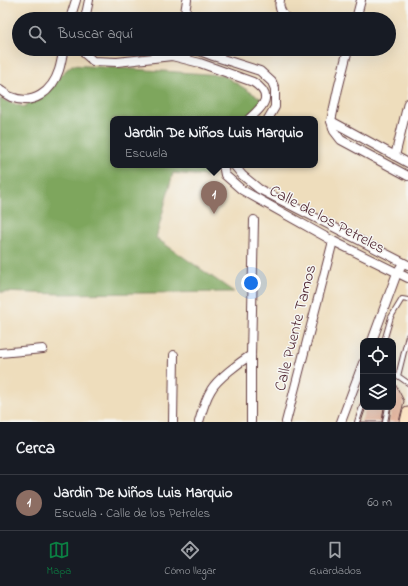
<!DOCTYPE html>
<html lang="es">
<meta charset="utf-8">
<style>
:root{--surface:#171b24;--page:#242831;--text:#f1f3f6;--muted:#9ea1a6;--line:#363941;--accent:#0b8043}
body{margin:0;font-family:"Indie Flower",sans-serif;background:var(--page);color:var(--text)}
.controls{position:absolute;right:12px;bottom:12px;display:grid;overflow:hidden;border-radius:8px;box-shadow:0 4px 16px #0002}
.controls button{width:36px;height:36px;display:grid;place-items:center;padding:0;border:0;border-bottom:1px solid var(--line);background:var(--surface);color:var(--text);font:20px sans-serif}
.you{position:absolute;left:251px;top:283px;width:14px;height:14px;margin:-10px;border:3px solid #fff;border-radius:50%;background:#1a73e8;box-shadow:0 0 0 6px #1a73e833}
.badge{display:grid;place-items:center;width:26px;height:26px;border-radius:50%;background:var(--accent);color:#fff;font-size:13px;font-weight:700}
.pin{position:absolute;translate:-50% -33px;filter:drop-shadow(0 1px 2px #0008)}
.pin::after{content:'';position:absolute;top:21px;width:14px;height:12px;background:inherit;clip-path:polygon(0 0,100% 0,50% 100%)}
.popup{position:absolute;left:110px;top:116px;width:208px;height:52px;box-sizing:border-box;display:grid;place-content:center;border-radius:8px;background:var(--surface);filter:drop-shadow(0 1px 3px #0005);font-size:13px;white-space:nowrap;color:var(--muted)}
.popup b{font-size:15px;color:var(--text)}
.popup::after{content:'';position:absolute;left:50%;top:100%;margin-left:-8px;border:8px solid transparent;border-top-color:var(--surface)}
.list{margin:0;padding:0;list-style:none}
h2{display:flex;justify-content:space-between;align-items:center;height:52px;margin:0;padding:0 16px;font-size:17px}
h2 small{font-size:13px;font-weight:400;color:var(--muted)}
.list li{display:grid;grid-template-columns:26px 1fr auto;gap:12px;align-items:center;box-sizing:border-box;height:56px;padding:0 16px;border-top:1px solid var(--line)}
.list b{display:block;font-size:15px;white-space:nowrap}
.list p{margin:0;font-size:13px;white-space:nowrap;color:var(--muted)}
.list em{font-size:13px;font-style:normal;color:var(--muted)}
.icon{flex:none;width:22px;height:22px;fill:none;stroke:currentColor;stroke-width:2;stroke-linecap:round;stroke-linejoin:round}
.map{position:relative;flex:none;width:408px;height:422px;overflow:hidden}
.search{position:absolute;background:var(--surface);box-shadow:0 4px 16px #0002;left:12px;right:12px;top:12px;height:44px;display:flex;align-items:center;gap:10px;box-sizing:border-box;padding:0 14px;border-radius:22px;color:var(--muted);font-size:15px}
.sheet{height:108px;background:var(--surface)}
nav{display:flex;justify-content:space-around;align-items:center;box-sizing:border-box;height:56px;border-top:1px solid var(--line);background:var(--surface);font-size:11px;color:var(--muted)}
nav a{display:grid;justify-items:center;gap:2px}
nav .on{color:var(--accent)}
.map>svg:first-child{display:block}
</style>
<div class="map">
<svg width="408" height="422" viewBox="0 0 408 422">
<rect width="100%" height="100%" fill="#f6f6f2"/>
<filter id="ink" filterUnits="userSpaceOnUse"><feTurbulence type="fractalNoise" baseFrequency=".025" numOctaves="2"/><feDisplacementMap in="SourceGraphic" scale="8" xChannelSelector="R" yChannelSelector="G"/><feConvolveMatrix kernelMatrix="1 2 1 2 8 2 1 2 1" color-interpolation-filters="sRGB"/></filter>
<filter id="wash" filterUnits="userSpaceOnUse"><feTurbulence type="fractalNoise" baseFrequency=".012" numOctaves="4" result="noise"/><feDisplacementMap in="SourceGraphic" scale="16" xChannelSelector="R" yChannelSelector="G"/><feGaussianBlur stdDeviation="0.9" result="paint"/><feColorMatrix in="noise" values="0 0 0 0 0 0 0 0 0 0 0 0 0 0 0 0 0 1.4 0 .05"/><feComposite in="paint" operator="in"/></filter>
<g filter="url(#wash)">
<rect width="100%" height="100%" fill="#eeddbc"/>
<path fill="#7ea65d" stroke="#646244" d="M 72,65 L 223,75 L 265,101 L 248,119 L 113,119 L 113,165 L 211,165 L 207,176 L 173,173 L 156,238 L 234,292 L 61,294 L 0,292 L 0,99 L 24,107 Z"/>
<g id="blocks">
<g fill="#e2a689">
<path d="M 393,380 L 404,401 L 399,422 L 389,422 L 391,407 L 393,407 Z"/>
<path d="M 366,407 L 384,407 L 382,422 L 361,422 Z"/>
</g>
</g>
</g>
<g filter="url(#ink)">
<use href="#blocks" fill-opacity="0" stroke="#633c41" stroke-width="1"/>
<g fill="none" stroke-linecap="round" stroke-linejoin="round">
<defs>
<g id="service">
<path d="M 408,336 L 398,376 L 408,383"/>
<path d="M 384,341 L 391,317 L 402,299 L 408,300"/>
<path d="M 357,422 L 363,404"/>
<path d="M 385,422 L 388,407"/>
</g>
<g id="minor">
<path d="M 280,0 C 278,7 282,14 287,19"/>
<path d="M 70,19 L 76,0"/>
<path d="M 85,19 L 89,0"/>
<path d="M 184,19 L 187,0"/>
<path d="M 356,19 L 361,0"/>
<path d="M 83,49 L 85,54 L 93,61 L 117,62 L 172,56 L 200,63 L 253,82 C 275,96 263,106 249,119"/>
<path d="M 195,49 L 213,56 L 260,71 L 272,82 L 275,89 L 275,107 L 268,119"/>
<path d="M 348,49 L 338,89 L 331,121 L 334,131 L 341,140 L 408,176"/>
<path d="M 0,90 C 3,92 7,95 11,97 C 33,106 52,92 59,70 C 61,64 62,56 64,49"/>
<path d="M 331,121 L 408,163"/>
<path d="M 395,156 L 408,103"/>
<path d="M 223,165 L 225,175 L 242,190 L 333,241 L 408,278"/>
<path d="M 234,165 L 242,175 L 259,189 L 408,265"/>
<path d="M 372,341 L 397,273 L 403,263"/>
<path d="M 0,353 L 43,349"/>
<path d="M 173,422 L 174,355"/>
<path d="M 199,422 C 202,411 205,400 211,390 C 217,379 240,362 251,355"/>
<path d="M 251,422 L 251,355 L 254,220"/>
<path d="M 286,422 L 333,241"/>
<path d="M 341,422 L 363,363"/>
</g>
<path id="secondary" d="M 406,422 L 408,413"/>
</defs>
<use href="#service" stroke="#633c41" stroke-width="6"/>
<use href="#minor" stroke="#633c41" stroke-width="10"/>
<use href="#secondary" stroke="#633c41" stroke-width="13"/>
<use href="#service" stroke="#fff" stroke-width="4"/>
<use href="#minor" stroke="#fff" stroke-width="8"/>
<use href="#secondary" stroke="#fde5c5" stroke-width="11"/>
</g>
</g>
<g text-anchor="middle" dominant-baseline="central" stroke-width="3" stroke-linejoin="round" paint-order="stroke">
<g font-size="16" fill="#4a1f2b" stroke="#f6f6f2">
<text transform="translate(327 220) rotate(28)">Calle de los Petreles</text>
<text transform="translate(296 328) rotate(-76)">Calle Puente Tamos</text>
</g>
</g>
</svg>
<div class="controls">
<button><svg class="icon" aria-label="locate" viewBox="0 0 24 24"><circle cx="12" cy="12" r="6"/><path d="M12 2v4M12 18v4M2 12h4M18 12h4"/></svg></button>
<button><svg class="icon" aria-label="layers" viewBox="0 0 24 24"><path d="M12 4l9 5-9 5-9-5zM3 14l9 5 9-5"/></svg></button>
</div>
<div class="you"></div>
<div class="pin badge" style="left:214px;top:214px;background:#8d6e63">1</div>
<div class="popup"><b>Jardin De Niños Luis Marquio</b>Escuela</div>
<div class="search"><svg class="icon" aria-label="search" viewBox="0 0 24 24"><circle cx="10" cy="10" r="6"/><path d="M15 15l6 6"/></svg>Buscar aquí</div>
</div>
<section class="sheet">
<h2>Cerca<small></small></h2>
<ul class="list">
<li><span class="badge" style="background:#8d6e63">1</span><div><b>Jardin De Niños Luis Marquio</b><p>Escuela · Calle de los Petreles</p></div><em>60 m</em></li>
</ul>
</section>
<nav>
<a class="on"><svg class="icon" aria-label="map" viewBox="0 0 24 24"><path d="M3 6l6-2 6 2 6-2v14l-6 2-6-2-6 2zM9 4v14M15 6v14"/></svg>Mapa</a>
<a><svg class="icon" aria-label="directions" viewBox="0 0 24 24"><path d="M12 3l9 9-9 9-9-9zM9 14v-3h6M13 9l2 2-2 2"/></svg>Cómo llegar</a>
<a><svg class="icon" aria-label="saved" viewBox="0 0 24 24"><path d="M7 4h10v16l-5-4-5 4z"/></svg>Guardados</a>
</nav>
